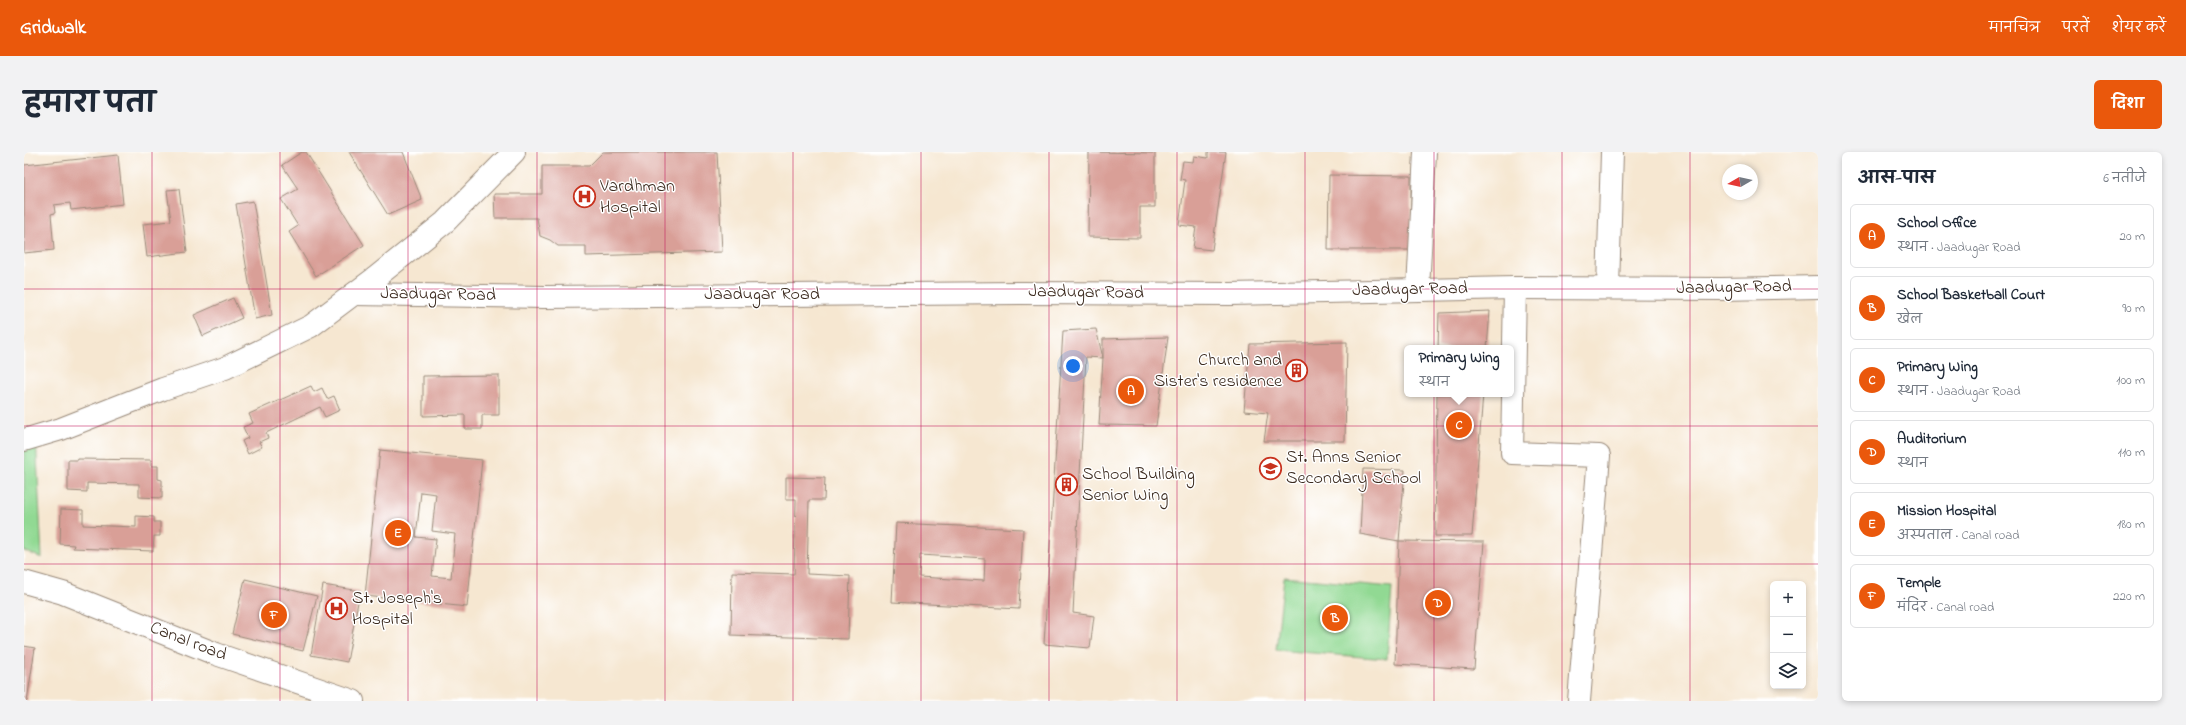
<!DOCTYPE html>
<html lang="hi">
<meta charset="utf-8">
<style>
:root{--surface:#fff;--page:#f2f2f3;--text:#1f2937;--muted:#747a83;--line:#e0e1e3;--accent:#ea580c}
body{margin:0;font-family:"Indie Flower","Playpen Sans Deva",sans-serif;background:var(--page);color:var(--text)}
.controls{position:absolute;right:12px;bottom:12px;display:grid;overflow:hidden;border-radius:6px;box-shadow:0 2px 6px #0003}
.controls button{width:36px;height:36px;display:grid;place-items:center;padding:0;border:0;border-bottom:1px solid var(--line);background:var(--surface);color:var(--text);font:20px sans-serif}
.compass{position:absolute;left:1698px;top:12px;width:36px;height:36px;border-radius:50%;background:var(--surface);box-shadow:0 2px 6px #0003;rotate:261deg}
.you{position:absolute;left:1049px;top:214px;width:14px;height:14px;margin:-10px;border:3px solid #fff;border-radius:50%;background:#1a73e8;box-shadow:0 0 0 6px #1a73e833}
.badge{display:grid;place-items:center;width:26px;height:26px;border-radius:50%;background:var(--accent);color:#fff;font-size:13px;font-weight:700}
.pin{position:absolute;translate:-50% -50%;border:2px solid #fff;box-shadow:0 1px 4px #0006}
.popup{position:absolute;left:1380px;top:193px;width:110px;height:52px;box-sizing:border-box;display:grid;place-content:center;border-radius:6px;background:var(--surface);filter:drop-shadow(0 1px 3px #0005);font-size:13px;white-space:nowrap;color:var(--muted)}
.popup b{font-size:15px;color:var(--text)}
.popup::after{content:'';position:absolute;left:50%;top:100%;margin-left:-8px;border:8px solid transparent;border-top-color:var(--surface)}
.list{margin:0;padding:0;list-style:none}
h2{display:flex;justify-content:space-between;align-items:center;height:52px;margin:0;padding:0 16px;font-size:17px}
h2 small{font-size:13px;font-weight:400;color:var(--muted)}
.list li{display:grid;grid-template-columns:26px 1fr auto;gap:12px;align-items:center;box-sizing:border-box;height:64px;margin:0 8px 8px;padding:0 8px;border:1px solid var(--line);border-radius:6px}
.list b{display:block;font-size:15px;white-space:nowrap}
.list p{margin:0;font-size:13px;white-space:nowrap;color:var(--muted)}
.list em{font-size:13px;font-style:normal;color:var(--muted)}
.icon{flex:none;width:22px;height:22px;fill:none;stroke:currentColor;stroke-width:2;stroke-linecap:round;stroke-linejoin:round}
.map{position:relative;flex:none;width:1794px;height:549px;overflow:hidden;border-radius:6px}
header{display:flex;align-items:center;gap:24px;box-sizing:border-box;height:56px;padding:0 20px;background:var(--accent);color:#fff}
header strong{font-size:19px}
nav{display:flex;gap:22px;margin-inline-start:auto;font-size:14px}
.intro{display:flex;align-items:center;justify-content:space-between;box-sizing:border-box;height:96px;padding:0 24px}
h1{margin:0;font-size:28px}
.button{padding:10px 18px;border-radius:6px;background:var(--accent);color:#fff;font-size:14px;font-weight:700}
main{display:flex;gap:24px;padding:0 24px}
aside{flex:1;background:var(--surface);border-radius:6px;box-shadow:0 2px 6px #0003}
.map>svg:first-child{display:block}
</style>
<header>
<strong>Gridwalk</strong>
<nav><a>मानचित्र</a><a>परतें</a><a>शेयर करें</a></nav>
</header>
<div class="intro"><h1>हमारा पता</h1><a class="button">दिशा</a></div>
<main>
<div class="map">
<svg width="1794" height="549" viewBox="0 0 1794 549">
<rect width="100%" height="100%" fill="#fff"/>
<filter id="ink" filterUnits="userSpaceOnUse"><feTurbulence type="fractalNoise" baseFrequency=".025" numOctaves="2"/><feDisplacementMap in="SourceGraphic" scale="8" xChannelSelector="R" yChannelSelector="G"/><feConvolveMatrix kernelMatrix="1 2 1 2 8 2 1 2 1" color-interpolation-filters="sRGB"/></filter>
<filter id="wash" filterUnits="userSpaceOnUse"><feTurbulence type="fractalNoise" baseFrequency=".012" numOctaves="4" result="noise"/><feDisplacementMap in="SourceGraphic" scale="16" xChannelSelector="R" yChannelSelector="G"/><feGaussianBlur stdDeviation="0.9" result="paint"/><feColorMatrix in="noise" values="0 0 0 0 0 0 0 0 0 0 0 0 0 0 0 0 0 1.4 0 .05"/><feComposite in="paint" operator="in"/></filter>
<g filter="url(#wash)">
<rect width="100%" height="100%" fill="#f6e7d1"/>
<g fill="#91d993" stroke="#668258">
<path d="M 12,284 L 18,406 L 0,399 L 0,289 Z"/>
<path d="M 1260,425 L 1368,435 L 1363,507 L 1252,498 Z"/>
</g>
<g id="blocks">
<g fill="#d99f97" fill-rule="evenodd">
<path d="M 278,0 L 282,0 L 340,93 L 292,124 L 265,80 L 274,74 L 257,47 L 274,37 L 258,13 Z"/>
<path d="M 325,0 L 379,0 L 398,48 L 364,63 Z"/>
<path d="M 579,0 L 693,0 L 698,100 L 562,104 L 562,94 L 534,94 L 526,88 L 516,84 L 513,66 L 471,66 L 470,42 L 518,42 L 518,14 L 565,14 Z"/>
<path d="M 1065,0 L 1131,1 L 1131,55 L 1116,55 L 1116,86 L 1064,85 Z"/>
<path d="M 1184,0 L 1202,0 L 1188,98 L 1169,96 L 1172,75 L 1155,73 L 1161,28 L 1156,27 L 1159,9 L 1169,10 L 1170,4 L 1184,6 Z"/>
<path d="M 94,3 L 99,52 L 47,58 L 46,51 L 30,53 L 31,61 L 27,62 L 30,98 L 0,101 L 0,13 Z"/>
<path d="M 1305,23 L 1387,24 L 1387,64 L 1391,98 L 1304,98 Z"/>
<path d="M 155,37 L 163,100 L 123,105 L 119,72 L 147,69 L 143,38 Z"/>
<path d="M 229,49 L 248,163 L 231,167 L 212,52 Z"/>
<path d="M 209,146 L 218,166 L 179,184 L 170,163 Z"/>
<path d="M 1466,159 L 1463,196 L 1414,196 L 1415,161 Z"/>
<path d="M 1072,177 L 1079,206 L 1079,187 L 1144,185 L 1132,274 L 1075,273 L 1079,206 L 1062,205 L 1049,461 L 1070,464 L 1066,496 L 1020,492 L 1039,179 Z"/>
<path d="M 1323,190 L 1321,289 L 1240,289 L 1244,261 L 1220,259 L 1226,192 Z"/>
<path d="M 475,223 L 475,263 L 458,263 L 458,277 L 441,277 L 441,263 L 399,264 L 399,224 Z"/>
<path d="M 287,234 L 290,240 L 298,236 L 303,247 L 310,244 L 316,258 L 301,265 L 296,255 L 242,281 L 244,286 L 235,290 L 238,295 L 224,302 L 218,289 L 224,286 L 219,275 L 229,271 L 225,262 Z"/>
<path d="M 1413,242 L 1459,242 L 1448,384 L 1411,384 Z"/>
<path d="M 356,298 L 458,308 L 443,455 L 341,444 ZM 397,340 L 412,342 L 408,379 L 431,382 L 427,426 L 408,424 L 412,387 L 392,385 Z"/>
<path d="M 54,307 L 127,308 L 127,314 L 134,314 L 134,327 L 138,328 L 138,346 L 115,345 L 115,332 L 63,331 L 63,340 L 44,339 L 44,308 L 54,308 Z"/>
<path d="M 1339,317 L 1381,318 L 1375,389 L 1336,382 Z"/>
<path d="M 762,325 L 801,326 L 800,348 L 785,348 L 783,422 L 826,424 L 824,487 L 707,483 L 708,420 L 770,422 L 772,347 L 762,347 Z"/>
<path d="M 37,357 L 59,358 L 59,373 L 112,375 L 112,364 L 130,365 L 130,370 L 136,370 L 136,384 L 130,384 L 129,399 L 49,396 L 50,393 L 36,392 Z"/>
<path d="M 872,371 L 999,377 L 995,457 L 868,450 ZM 896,403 L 961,407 L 960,429 L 895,425 Z"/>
<path d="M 1375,389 L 1460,390 L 1450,517 L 1371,512 Z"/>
<path d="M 221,427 L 293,444 L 279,499 L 208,482 Z"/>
<path d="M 299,433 L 336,439 L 323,510 L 287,503 Z"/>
<path d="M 0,494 L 11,496 L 3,549 L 0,549 Z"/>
</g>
</g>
</g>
<g filter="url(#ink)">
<use href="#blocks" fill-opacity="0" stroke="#988878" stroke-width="1"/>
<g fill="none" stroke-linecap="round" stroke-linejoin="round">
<defs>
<g id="minor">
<path d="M 1491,136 L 1488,301 L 1575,304 L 1555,549"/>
<path d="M 1584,136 L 1588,0"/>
<path d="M 1394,138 L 1401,0"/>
<path d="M 330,142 L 520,145 L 996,141 L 1206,142 L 1491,136 L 1697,137 L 1794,135"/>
<path d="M 0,288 L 37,277 L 139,237 L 201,216 L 287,174 L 351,126 L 421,70 L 490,0"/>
<path d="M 0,430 L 39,441 L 192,502 L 329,549"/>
</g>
</defs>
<use href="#minor" stroke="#988878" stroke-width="24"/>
<use href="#minor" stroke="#fff" stroke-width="22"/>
</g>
</g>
<path fill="none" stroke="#c2185b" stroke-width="1" stroke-opacity="0.55" d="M 128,0 L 128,549M 256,0 L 256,549M 384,0 L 384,549M 513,0 L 513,549M 641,0 L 641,549M 769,0 L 769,549M 897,0 L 897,549M 1025,0 L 1025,549M 1153,0 L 1153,549M 1281,0 L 1281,549M 1410,0 L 1410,549M 1538,0 L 1538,549M 1666,0 L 1666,549M 0,137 L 1794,137M 0,274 L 1794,274M 0,412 L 1794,412"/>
<defs>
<symbol id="hospital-ring" viewBox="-11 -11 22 22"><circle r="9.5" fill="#fff" stroke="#c8321e" stroke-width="1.5"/><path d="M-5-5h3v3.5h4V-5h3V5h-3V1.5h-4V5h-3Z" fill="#c8321e"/></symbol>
<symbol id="building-ring" viewBox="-11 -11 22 22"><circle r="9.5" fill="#fff" stroke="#c8321e" stroke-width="1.5"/><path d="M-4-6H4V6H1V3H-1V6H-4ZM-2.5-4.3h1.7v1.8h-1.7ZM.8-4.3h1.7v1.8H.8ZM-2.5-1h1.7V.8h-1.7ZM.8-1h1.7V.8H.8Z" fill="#c8321e"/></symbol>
<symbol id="school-ring" viewBox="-11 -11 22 22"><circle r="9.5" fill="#fff" stroke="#c8321e" stroke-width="1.5"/><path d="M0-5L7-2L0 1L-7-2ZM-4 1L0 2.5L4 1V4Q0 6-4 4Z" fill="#c8321e"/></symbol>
</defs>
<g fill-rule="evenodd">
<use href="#hospital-ring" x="548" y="32" width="25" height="25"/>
<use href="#building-ring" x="1260" y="206" width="25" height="25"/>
<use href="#school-ring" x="1234" y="304" width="25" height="25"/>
<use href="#building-ring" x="1030" y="320" width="25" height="25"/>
<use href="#hospital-ring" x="300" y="444" width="25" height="25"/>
</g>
<g text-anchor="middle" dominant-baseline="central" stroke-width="3" stroke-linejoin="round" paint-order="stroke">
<g font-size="18" fill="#3b2a1e" stroke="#fff" text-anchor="start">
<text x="576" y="35">Vardhman<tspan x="576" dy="21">Hospital</tspan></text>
<text x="1258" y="209" text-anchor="end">Church and<tspan x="1258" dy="21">Sister's residence</tspan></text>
<text x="1262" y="306">St. Anns Senior<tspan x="1262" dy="21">Secondary School</tspan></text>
<text x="1058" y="323">School Building<tspan x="1058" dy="21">Senior Wing</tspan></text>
<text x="328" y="447">St. Joseph's<tspan x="328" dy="21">Hospital</tspan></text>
</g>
<g font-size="18" fill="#3b2a1e" stroke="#fff">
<text transform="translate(1710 136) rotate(-1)">Jaadugar Road</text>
<text transform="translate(1386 138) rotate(-1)">Jaadugar Road</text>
<text transform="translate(1062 141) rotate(1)">Jaadugar Road</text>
<text transform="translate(414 143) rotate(1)">Jaadugar Road</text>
<text x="738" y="143">Jaadugar Road</text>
<text transform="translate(164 490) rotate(21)">Canal road</text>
</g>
</g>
</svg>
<div class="controls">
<button>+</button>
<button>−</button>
<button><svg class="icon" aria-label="layers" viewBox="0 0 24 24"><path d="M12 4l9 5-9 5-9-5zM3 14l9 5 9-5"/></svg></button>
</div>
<svg class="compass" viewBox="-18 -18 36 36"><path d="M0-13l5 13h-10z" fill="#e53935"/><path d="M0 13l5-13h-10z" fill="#747a83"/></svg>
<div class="you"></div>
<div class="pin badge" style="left:1107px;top:239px">A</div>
<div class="pin badge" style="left:1311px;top:466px">B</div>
<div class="pin badge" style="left:1435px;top:273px">C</div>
<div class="popup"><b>Primary Wing</b>स्थान</div>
<div class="pin badge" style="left:1414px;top:451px">D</div>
<div class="pin badge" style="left:374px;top:381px">E</div>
<div class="pin badge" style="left:250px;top:463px">F</div>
</div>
<aside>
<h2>आस-पास<small>6 नतीजे</small></h2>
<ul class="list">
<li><span class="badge">A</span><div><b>School Office</b><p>स्थान · Jaadugar Road</p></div><em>20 m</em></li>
<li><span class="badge">B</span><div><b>School Basketball Court</b><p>खेल</p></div><em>90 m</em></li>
<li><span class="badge">C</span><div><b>Primary Wing</b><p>स्थान · Jaadugar Road</p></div><em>100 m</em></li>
<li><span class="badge">D</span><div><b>Auditorium</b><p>स्थान</p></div><em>110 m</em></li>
<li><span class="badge">E</span><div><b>Mission Hospital</b><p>अस्पताल · Canal road</p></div><em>180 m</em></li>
<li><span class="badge">F</span><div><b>Temple</b><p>मंदिर · Canal road</p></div><em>220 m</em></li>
</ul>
</aside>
</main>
